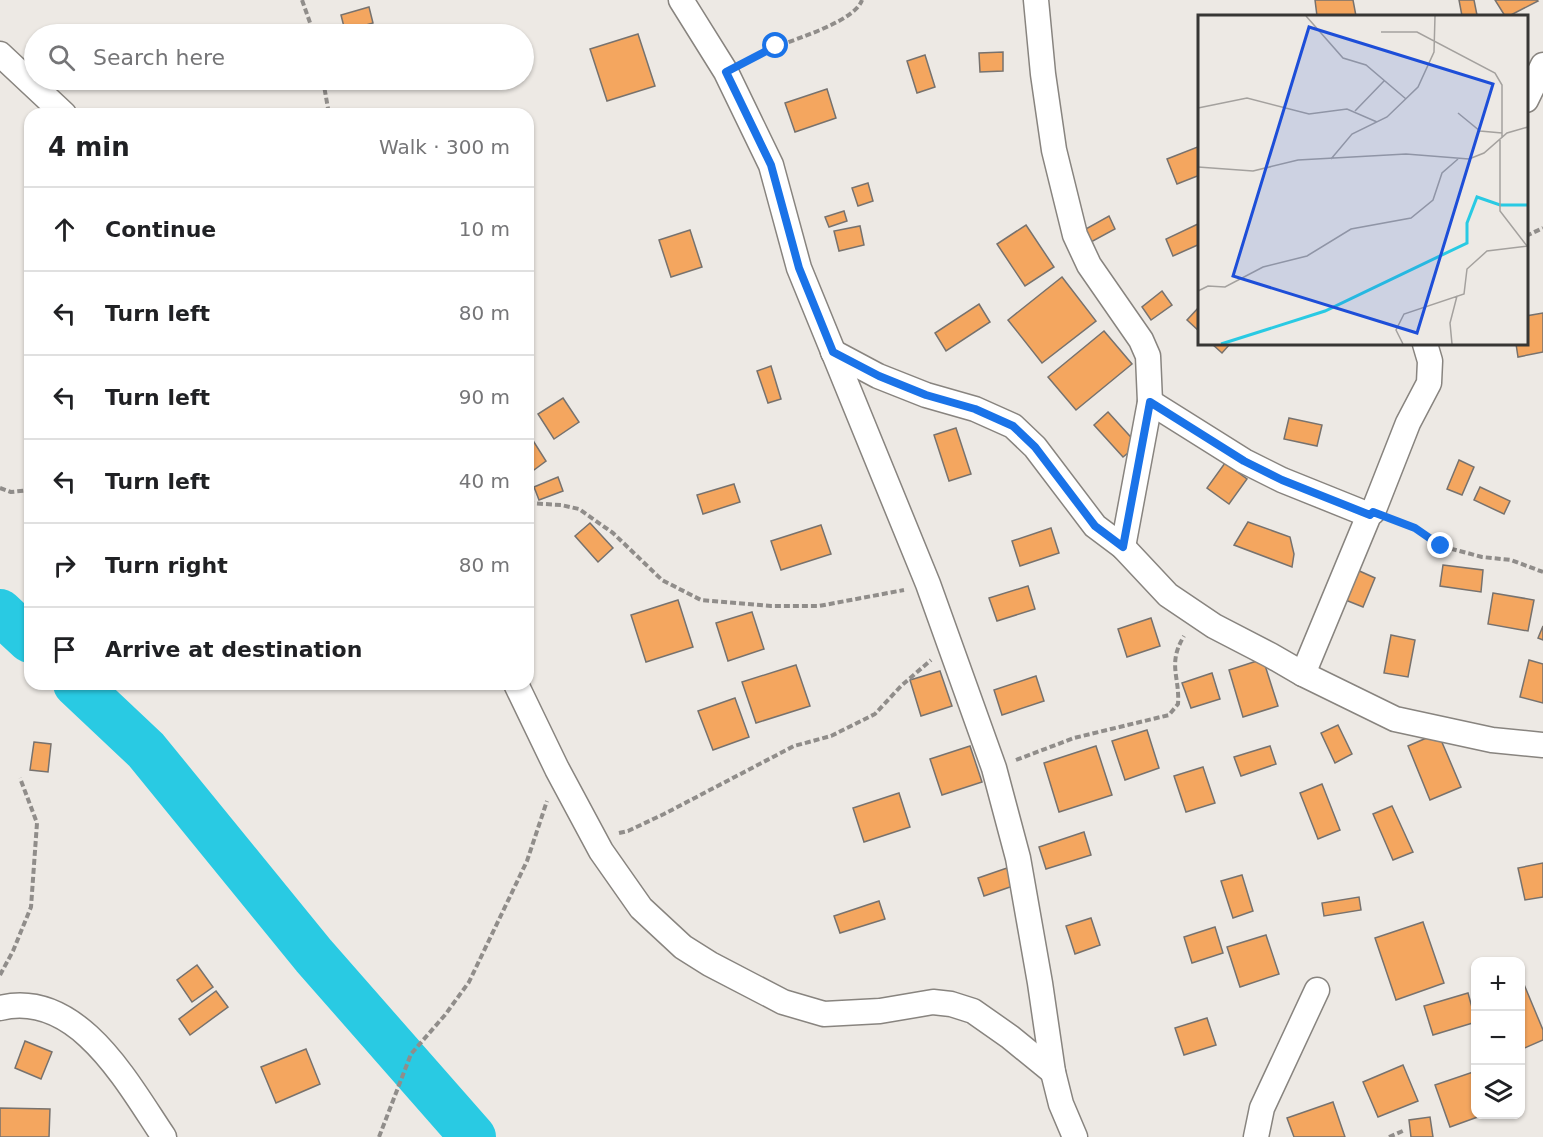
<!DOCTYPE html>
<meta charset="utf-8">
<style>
:root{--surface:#fff;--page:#f2f2f2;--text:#202124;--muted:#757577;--line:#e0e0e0}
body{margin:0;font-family:"DejaVu Sans",sans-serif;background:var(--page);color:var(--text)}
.controls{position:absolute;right:18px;bottom:18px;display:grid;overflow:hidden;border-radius:12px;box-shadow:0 2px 4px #0004}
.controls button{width:54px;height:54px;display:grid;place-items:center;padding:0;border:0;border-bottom:2px solid var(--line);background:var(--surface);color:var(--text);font:30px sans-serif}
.stop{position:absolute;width:18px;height:18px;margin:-14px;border:4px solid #1a73e8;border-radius:50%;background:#fff}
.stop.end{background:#1a73e8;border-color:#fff;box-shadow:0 2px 6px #0008}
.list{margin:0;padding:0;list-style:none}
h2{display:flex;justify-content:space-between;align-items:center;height:78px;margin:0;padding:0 24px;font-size:26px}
h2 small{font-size:20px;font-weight:400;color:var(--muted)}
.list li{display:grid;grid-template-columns:39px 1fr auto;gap:18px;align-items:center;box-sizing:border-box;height:84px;padding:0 24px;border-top:2px solid var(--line)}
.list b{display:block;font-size:22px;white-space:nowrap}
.list em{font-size:20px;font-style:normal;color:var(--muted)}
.icon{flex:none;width:33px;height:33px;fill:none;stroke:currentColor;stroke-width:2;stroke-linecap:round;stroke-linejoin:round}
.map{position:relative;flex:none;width:1543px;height:1137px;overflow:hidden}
.search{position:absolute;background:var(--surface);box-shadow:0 2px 4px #0004;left:24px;top:24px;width:510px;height:66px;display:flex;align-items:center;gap:15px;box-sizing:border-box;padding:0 21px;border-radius:33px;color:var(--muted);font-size:22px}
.panel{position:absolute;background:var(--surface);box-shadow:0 2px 4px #0004;left:24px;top:108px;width:510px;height:582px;border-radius:18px}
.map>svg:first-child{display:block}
</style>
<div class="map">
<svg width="1543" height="1137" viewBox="0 0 1543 1137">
<rect width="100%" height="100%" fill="#ede9e4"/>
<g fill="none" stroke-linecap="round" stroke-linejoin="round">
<g stroke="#29cae3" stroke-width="46">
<path d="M 0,612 L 30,640"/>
<path d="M 76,684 L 146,750 L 314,956 L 473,1137"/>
</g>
</g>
<g fill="#f4a65f" stroke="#77726e" stroke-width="1.5">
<path d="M 1315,0 L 1353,0 L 1356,16 L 1317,16 Z"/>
<path d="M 1459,0 L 1474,0 L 1477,15 L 1462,16 Z"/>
<path d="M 1495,0 L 1537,0 L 1538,1 L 1509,16 L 1505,16 Z"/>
<path d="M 369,7 L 373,23 L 345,31 L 341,15 Z"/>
<path d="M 638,34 L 655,86 L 607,101 L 590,49 Z"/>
<path d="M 1003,52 L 1003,71 L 980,72 L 979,53 Z"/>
<path d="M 925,55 L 935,87 L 917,93 L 907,61 Z"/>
<path d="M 827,89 L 836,118 L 795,132 L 785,103 Z"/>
<path d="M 1200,146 L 1200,175 L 1177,184 L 1167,159 Z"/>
<path d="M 868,183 L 873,201 L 858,206 L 852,188 Z"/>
<path d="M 844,211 L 847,221 L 829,227 L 825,217 Z"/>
<path d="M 1109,216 L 1115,229 L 1091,242 L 1084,230 Z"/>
<path d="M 1200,223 L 1200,244 L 1173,256 L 1166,239 Z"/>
<path d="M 1026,225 L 1054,267 L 1025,286 L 997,244 Z"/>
<path d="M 860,226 L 864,245 L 839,251 L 834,231 Z"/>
<path d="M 690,230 L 702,267 L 671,277 L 659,240 Z"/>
<path d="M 1062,277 L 1096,321 L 1042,363 L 1008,320 Z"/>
<path d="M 1162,291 L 1172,305 L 1151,320 L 1142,307 Z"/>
<path d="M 979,304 L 990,322 L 946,351 L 935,333 Z"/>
<path d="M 1200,306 L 1200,332 L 1187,320 Z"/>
<path d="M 1543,313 L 1543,352 L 1518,357 L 1516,344 L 1526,344 L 1526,316 Z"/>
<path d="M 1104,331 L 1132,364 L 1076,410 L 1048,377 Z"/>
<path d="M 1212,344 L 1230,344 L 1222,353 Z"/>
<path d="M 771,366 L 781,399 L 768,403 L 757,371 Z"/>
<path d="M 563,398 L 579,422 L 554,439 L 538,414 Z"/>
<path d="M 1108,412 L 1138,445 L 1123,457 L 1094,425 Z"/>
<path d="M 1289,418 L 1322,425 L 1317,446 L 1284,439 Z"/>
<path d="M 956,428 L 971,474 L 949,481 L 934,435 Z"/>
<path d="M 532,439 L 546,461 L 534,470 L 528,460 L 528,441 Z"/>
<path d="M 1459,460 L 1474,467 L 1462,495 L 1447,489 Z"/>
<path d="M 1225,463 L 1247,479 L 1229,504 L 1207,488 Z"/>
<path d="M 558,477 L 563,491 L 539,500 L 534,487 Z"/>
<path d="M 734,484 L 740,502 L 703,514 L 697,495 Z"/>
<path d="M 1480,487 L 1510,501 L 1504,514 L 1474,500 Z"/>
<path d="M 1248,522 L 1290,537 L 1294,554 L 1292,567 L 1234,545 Z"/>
<path d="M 590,523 L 613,548 L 598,562 L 575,536 Z"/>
<path d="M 821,525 L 831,554 L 781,570 L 771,541 Z"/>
<path d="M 1051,528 L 1059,553 L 1020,566 L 1012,541 Z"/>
<path d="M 1443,565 L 1483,570 L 1481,592 L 1440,586 Z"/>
<path d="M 1355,569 L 1375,578 L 1363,607 L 1343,599 Z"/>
<path d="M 1028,586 L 1035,609 L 997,621 L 989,598 Z"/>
<path d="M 1493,593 L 1534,600 L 1528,631 L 1488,624 Z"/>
<path d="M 678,600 L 693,647 L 646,662 L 631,615 Z"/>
<path d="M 752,612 L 764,649 L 728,661 L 716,623 Z"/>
<path d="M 1151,618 L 1160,646 L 1127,657 L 1118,629 Z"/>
<path d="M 1543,626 L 1543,640 L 1538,638 Z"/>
<path d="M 1391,635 L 1415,640 L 1408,677 L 1384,673 Z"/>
<path d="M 1263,659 L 1278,706 L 1243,717 L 1229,670 Z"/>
<path d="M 1529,660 L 1543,664 L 1543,703 L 1520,697 Z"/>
<path d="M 796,665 L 810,706 L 756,723 L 742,682 Z"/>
<path d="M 940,671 L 952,706 L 921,716 L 910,680 Z"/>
<path d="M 1212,673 L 1220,699 L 1191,708 L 1182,683 Z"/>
<path d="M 1036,676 L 1044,701 L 1002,715 L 994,690 Z"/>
<path d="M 735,698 L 749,737 L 713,750 L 698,711 Z"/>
<path d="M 1338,725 L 1352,754 L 1335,763 L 1321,733 Z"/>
<path d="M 1147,730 L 1159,768 L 1125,780 L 1112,741 Z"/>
<path d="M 1438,733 L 1461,787 L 1430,800 L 1408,746 Z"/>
<path d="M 34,742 L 51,744 L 48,772 L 30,770 Z"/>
<path d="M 970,746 L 982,782 L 942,795 L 930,759 Z"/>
<path d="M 1096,746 L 1112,795 L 1059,812 L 1044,763 Z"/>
<path d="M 1270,746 L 1276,764 L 1241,776 L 1234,757 Z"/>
<path d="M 1203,767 L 1215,803 L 1186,812 L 1174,776 Z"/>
<path d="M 1322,784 L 1340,830 L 1318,839 L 1300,793 Z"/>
<path d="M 899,793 L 910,827 L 864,842 L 853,808 Z"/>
<path d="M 1392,806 L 1413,852 L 1393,860 L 1373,814 Z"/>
<path d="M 1084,832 L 1091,855 L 1046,869 L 1039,847 Z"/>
<path d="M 1543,863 L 1543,897 L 1525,900 L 1518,868 Z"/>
<path d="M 1007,868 L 1013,886 L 984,896 L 978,878 Z"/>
<path d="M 1242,875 L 1253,911 L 1233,918 L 1221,881 Z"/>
<path d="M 1359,897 L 1361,910 L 1324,916 L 1322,903 Z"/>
<path d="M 879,901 L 885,919 L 840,933 L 834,916 Z"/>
<path d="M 1091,918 L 1100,945 L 1075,954 L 1066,926 Z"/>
<path d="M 1423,922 L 1444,983 L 1396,1000 L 1375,938 Z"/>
<path d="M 1215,927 L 1223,953 L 1192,963 L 1184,937 Z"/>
<path d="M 1266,935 L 1279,974 L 1240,987 L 1227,947 Z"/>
<path d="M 197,965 L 213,987 L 192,1002 L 177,980 Z"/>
<path d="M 1523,982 L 1543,1030 L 1543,1040 L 1520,1050 L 1520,983 Z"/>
<path d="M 216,991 L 228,1007 L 190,1035 L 179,1019 Z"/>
<path d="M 1468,993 L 1476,1022 L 1433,1035 L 1424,1006 Z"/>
<path d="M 1207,1018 L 1216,1045 L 1184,1055 L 1175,1028 Z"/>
<path d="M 25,1041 L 52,1052 L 41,1079 L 15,1068 Z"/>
<path d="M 306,1049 L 320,1084 L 276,1103 L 261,1067 Z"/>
<path d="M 1403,1065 L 1418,1101 L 1378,1117 L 1363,1082 Z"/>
<path d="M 1476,1071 L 1476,1114 L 1486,1114 L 1450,1127 L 1435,1085 Z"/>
<path d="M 1333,1102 L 1345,1137 L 1294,1137 L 1287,1118 Z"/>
<path d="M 0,1108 L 50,1109 L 49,1137 L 0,1137 Z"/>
<path d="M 1430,1117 L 1433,1137 L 1411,1137 L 1409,1120 Z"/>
</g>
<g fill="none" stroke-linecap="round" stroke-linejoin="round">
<defs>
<g id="street">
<path d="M 681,0 L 726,72 L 771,165 L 799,268 L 928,584 L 994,768 L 1018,858 L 1040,983 L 1053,1072 L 1061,1104 L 1075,1137"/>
<path d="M 1036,0 L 1043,74 L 1054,150 L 1075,235 L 1089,265 L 1141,340 L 1148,356 L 1150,402 L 1123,547"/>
<path d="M 0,54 L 64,114"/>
<path d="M 1526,100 L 1543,65"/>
<path d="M 833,352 L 878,376 L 926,395 L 975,409 L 1013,426 L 1035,447 L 1095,526 L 1123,547 L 1168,595 L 1214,626 L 1270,655 L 1303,674 L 1395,719 L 1492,740 L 1543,745"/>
<path d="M 1150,402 L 1244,461 L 1282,480 L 1369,515"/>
<path d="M 1303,674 L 1369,515 L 1373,512 L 1408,423 L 1429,383 L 1430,361 L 1425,344"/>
<path d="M 516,684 L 557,769 L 601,851 L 641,908 L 683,947 L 710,964 L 783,1002 L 824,1014 L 880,1011 L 933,1002 L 951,1004 L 973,1011 L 1010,1037 L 1053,1072"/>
<path d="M 0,1008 C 78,989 128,1084 164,1137"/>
<path d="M 1256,1137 L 1262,1108 L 1317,990"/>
</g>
</defs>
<use href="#street" stroke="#88847f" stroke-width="27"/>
<g stroke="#908d8a" stroke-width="4" stroke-dasharray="6 3" stroke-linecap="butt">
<path d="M 302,0 L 314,34"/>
<path d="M 748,61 C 758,56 767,50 778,46 C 798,38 855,21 862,0"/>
<path d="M 323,80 L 329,114"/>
<path d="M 1526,236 L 1543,228"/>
<path d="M 0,488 L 11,492 L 30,490"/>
<path d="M 528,503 L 561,505 L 579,509 L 613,533 L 662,580 L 701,600 L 771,606 L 819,606 L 904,590"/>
<path d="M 1395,521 L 1415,528 L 1441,546 L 1482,557 L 1511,560 L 1543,572"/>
<path d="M 1016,760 L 1074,738 L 1169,715 L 1178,704 C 1180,677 1167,664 1184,636"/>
<path d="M 619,833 L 628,831 L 664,814 L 794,746 L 831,736 L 875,714 L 901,686 L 931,660"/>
<path d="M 0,975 L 13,951 L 31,907 L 37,823 L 20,778"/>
<path d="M 379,1137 L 411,1054 L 445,1015 L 469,982 L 527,861 L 547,801"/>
<path d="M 1389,1137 L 1405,1130"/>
</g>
<use href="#street" stroke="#fff" stroke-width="24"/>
</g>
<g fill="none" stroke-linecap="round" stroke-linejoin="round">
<path stroke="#1a73e8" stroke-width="8" d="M 776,46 L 726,72 L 771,165 L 799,268 L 833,352 L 879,376 L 926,395 L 975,409 L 1013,426 L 1035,447 L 1095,526 L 1123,547 L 1150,402 L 1244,461 L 1282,480 L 1370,515 L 1373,512 L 1415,528 L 1441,546"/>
</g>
<g transform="translate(1198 15)">
<rect width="330" height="330" fill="#ede9e4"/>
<path fill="none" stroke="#29cae3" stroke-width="3" d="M 23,329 L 127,296 L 269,228 L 269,208 L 279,182 L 302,190 L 330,190"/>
<path fill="none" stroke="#a4a19e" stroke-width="1.5" d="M 108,1 L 145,43 L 168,50 L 208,84M 183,17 L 219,17 L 297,58 L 304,70 L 304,123M 0,93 L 49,83 L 111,99 L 149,94 L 179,107M 157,96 L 186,66M 260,98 L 282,116 L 304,118M 302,125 L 302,196 L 329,231M 133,144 L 154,119 L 189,102 L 220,72 L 236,37 L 237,1M 0,152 L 55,156 L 100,145 L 208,139 L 271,144 L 286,138 L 309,118 L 330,112M 0,276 L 10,271 L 27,272 L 65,252 L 109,241 L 153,214 L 213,203 L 235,185 L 244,158 L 260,144M 205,329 L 198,315 L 206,299 L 266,279 L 269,254 L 289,236 L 330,231M 254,329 L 252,308 L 259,281"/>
<path fill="#1d4ed8" fill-opacity="0.15" stroke="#1d4ed8" stroke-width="3" d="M 111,12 L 295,69 L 219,318 L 35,261 Z"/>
<rect width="330" height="330" fill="none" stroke="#373634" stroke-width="3"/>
</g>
</svg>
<div class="controls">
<button>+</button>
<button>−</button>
<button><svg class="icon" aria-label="layers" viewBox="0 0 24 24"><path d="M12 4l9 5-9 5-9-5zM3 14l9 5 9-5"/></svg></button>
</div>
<div class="stop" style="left:776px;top:46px"></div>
<div class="stop end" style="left:1441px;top:546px"></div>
<div class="search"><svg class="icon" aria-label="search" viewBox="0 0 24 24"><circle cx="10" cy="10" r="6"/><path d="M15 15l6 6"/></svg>Search here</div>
<section class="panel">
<h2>4 min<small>Walk · 300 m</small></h2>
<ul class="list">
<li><svg class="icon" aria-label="ahead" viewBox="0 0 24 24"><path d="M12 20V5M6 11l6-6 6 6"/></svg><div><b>Continue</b></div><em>10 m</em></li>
<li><svg class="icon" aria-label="left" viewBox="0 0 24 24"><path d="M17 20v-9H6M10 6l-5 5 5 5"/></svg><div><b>Turn left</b></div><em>80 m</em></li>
<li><svg class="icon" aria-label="left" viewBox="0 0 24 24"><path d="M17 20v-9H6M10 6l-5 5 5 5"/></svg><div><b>Turn left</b></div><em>90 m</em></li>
<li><svg class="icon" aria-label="left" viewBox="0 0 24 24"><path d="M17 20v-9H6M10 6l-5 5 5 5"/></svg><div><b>Turn left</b></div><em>40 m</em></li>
<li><svg class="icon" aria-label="right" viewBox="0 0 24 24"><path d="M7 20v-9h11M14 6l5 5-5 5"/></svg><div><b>Turn right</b></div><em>80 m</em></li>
<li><svg class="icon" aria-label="arrive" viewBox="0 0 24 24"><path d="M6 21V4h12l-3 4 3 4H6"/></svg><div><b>Arrive at destination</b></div></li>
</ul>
</section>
</div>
